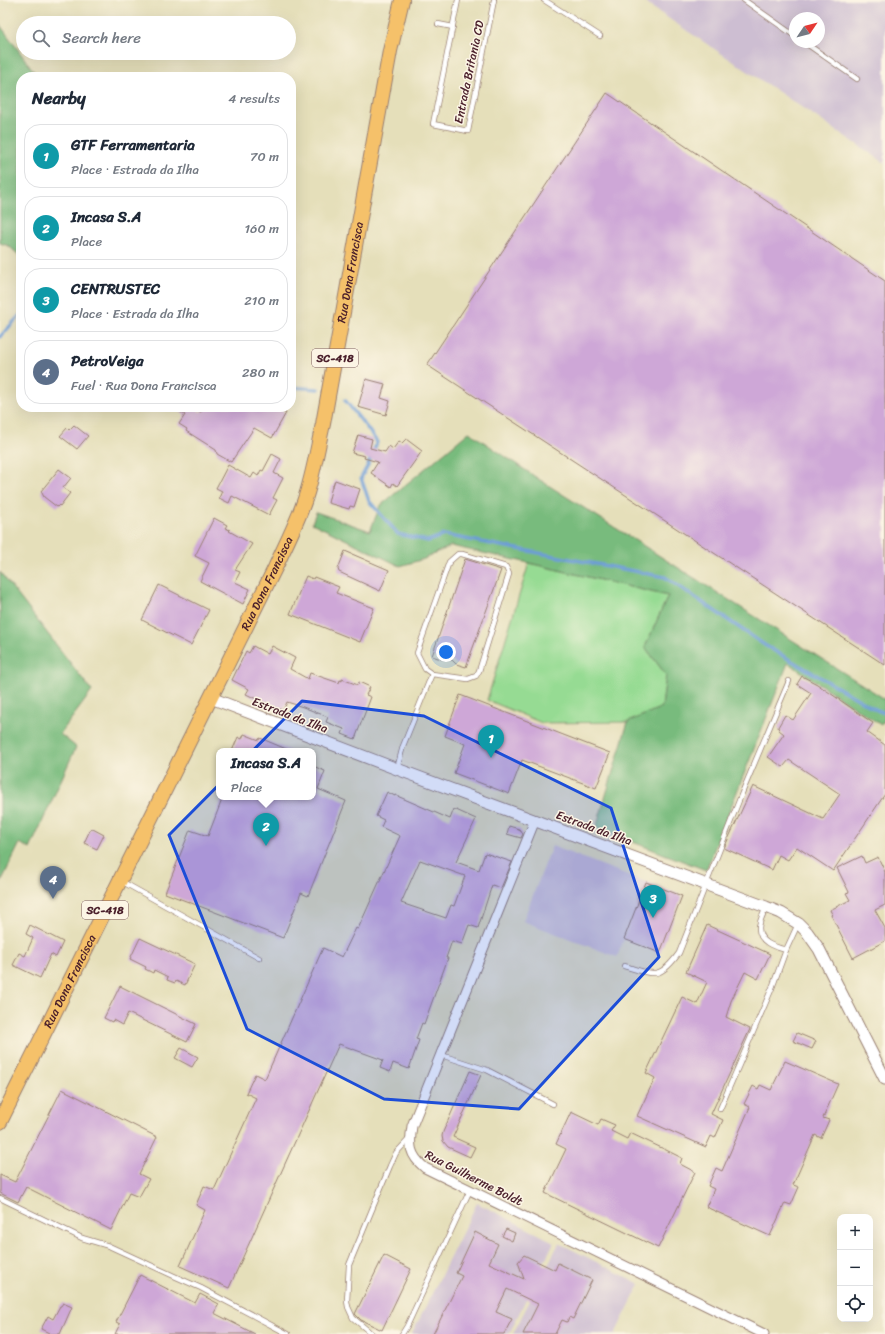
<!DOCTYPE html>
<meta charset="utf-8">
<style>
:root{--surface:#fff;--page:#f2f2f3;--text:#1f2937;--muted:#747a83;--line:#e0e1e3;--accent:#2563eb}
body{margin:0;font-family:Sriracha,sans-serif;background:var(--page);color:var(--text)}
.controls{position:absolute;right:12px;bottom:12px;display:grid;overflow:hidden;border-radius:8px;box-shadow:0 4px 16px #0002}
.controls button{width:36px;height:36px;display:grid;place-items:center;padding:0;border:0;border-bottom:1px solid var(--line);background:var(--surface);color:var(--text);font:20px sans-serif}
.compass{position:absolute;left:789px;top:12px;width:36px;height:36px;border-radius:50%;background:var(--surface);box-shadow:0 4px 16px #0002;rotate:55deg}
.you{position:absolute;left:446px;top:652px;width:14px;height:14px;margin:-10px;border:3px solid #fff;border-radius:50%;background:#1a73e8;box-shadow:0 0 0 6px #1a73e833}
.badge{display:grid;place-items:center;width:26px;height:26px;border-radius:50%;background:var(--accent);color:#fff;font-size:13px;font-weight:700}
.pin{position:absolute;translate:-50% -33px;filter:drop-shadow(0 1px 2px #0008)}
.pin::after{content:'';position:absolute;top:21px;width:14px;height:12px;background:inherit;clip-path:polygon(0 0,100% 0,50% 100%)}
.popup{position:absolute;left:216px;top:748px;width:100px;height:52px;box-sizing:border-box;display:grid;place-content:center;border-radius:8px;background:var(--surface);filter:drop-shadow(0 1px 3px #0005);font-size:13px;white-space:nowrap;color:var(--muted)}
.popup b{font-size:15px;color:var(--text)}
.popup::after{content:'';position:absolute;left:50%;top:100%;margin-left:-8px;border:8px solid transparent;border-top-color:var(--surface)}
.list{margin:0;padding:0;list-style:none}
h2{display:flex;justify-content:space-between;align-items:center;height:52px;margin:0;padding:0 16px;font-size:17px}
h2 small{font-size:13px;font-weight:400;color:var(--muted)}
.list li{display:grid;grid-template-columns:26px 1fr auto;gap:12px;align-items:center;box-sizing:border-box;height:64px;margin:0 8px 8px;padding:0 8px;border:1px solid var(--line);border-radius:16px}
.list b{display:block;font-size:15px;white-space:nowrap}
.list p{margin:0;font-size:13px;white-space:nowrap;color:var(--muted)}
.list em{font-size:13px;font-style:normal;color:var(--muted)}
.icon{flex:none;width:22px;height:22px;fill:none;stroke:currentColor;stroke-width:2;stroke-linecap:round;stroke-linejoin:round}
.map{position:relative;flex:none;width:885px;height:1334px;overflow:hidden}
.search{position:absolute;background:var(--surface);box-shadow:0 4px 16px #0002;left:16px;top:16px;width:280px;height:44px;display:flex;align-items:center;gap:10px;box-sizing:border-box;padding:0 14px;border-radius:22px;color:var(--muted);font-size:15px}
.panel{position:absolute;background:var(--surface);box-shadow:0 4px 16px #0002;left:16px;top:72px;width:280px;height:340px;border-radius:16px}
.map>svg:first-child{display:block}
</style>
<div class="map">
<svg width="885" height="1334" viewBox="0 0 885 1334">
<rect width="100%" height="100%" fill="#fcf5e5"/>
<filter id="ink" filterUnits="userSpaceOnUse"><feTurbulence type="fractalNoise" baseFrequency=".025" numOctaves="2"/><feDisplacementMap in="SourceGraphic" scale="8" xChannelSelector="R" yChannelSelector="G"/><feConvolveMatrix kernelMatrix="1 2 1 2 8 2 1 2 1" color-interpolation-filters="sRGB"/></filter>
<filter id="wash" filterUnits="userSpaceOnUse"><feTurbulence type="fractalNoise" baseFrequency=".012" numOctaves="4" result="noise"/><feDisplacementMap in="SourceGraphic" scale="16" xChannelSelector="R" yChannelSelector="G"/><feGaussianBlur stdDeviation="0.9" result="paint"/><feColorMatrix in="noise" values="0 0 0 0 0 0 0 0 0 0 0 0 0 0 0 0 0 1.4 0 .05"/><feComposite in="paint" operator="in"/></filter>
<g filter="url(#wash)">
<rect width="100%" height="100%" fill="#e5dfba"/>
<g fill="#cdbed2" fill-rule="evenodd">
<path d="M 641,0 L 885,0 L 885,163 ZM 795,18 L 819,18 L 819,42 L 795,42 Z"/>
<path d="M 552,846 L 682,896 L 660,953 L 624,939 L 617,957 L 523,921 Z"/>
<path d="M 477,1203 L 554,1242 L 509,1334 L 412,1334 Z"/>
<path d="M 559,1243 L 640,1284 L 615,1334 L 513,1334 Z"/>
</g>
<path fill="#96db93" stroke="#707d5f" d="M 529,563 L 668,596 L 645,647 L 666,675 L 662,707 L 628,722 L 542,723 L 487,700 Z"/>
<g fill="#78bb7d" stroke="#616d54">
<path d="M 0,25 L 38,77 L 21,77 L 21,257 L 9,246 L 0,243 Z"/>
<path d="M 469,432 L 540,480 L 885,699 L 885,720 L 881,725 L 788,663 L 706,870 L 596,828 L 628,722 L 662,707 L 666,675 L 645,647 L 668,596 L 529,563 L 451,546 L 424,559 L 400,566 L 312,523 L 316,512 L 370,531 L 380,506 Z"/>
<path d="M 0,572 L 92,691 L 60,734 L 76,747 L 30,849 L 20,843 L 0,884 Z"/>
</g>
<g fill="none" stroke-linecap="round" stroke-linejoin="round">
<g stroke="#6d9dd6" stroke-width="3.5">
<path d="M 0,337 L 21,314"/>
<path d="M 291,387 L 318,389"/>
<path d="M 345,400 L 367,428 L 377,442 L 368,465 L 361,478 L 369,501 L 398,534 L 428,541 L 444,535 L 665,577 L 766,646 L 877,710 L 885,713"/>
</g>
</g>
<g id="blocks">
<g fill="#cea7d7" fill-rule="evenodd">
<path d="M 607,93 L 885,281 L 885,665 L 427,365 Z"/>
<path d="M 366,379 L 385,384 L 381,398 L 390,401 L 386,415 L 358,407 Z"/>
<path d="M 173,407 L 192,407 L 201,412 L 204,407 L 276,407 L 286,413 L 272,438 L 254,428 L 231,462 L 217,454 L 216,450 L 186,431 L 187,429 L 179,424 L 185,415 Z"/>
<path d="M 74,425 L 88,436 L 77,449 L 60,436 L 67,428 L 69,430 Z"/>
<path d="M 358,435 L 372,439 L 370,448 L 385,452 L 389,446 L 393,449 L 399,441 L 402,443 L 406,439 L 422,451 L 397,486 L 393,483 L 391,487 L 371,473 L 378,462 L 364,458 L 365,456 L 352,453 Z"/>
<path d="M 272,454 L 281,459 L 274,473 L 283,478 L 273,498 L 277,500 L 269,515 L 232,496 L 229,503 L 219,498 L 222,491 L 216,488 L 228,465 L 251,478 L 254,473 L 258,476 L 261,470 L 263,471 Z"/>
<path d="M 59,469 L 71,478 L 63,488 L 70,493 L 60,506 L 59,505 L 57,507 L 44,497 L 41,491 Z"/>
<path d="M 335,480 L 360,489 L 354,507 L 350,506 L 349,509 L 328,503 L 332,486 L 333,486 Z"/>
<path d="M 214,518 L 227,525 L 225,528 L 230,530 L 229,531 L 252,544 L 235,570 L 240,572 L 235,582 L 250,589 L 243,604 L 200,581 L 209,563 L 195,556 Z"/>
<path d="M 345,551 L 389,570 L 380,591 L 339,572 L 338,569 Z"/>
<path d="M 465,559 L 501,570 L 466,667 L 456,664 L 452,660 L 441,659 L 432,656 Z"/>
<path d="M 306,576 L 313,579 L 314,577 L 339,587 L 336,593 L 374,608 L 360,642 L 290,614 Z"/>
<path d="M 159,585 L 209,610 L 191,645 L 142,620 Z"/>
<path d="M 253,646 L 268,654 L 272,646 L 295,658 L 290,669 L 308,679 L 310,673 L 339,683 L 340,680 L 342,681 L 342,679 L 358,685 L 359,682 L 370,687 L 366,695 L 371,697 L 355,739 L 342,734 L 344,729 L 326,722 L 328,717 L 303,707 L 287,702 L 283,711 L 280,709 L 279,710 L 246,694 L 249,689 L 232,680 L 246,651 L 249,653 Z"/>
<path d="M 802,676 L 817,684 L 873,723 L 867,732 L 885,745 L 885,794 L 833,871 L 797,847 L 788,860 L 779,855 L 772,870 L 724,848 L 753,786 L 823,819 L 840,794 L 789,760 L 783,767 L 768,757 L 784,734 L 779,730 L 778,727 L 785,715 L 793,720 L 811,693 L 797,684 Z"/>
<path d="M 460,695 L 610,753 L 596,788 L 522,760 L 509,794 L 454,773 L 465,744 L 445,736 Z"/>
<path d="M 244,734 L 259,740 L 260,738 L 291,751 L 232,751 L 238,737 L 242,739 Z"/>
<path d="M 313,766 L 325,771 L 318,789 L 346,801 L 308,896 L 301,893 L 283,938 L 165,893 L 190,830 L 208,836 L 223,797 L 313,797 Z"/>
<path d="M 387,792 L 395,796 L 395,795 L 450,819 L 454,809 L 476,819 L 456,862 L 479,870 L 485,853 L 512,862 L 501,888 L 492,885 L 478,928 L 469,925 L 462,944 L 452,941 L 446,958 L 448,958 L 424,1024 L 422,1023 L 416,1039 L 419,1040 L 409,1069 L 393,1063 L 390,1072 L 380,1068 L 383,1060 L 339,1044 L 229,1288 L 180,1266 L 205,1210 L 196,1205 L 204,1186 L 214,1190 L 256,1098 L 246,1093 L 255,1074 L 265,1079 L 323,948 L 342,957 L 356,928 L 358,929 L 400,836 L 381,827 L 384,820 L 376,816 ZM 420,860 L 465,876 L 454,906 L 451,905 L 446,918 L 401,903 Z"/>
<path d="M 509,826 L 519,829 L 523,834 L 521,838 L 507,834 Z"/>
<path d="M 91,828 L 104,835 L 97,849 L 84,843 Z"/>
<path d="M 862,856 L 865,863 L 878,857 L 885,872 L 885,905 L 875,910 L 885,928 L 885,941 L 853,958 L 831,915 L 832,914 L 830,910 L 850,900 L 846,893 L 849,892 L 837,868 Z"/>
<path d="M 646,882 L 682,896 L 660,953 L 624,939 Z"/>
<path d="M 30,925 L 63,942 L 56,957 L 51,954 L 40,978 L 13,965 L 19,953 L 25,956 L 33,938 L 26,934 Z"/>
<path d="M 707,925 L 770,954 L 758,979 L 745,972 L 731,1001 L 726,1017 L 750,1029 L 711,1114 L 723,1120 L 715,1138 L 711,1136 L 706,1147 L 637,1116 L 655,1078 L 646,1073 L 682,997 L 697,1004 L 707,982 L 686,972 Z"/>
<path d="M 140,938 L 195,964 L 185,985 L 176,981 L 175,983 L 167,980 L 168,977 L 154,970 L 153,973 L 145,969 L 146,967 L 130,959 Z"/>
<path d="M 120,986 L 196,1024 L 187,1042 L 128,1013 L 122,1025 L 113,1020 L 112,1022 L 104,1018 Z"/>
<path d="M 797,1033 L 816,1041 L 812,1049 L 793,1041 Z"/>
<path d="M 181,1048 L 198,1057 L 192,1067 L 175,1058 Z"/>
<path d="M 785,1061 L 838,1084 L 823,1118 L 829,1120 L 821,1138 L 815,1135 L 793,1185 L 799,1187 L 791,1205 L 785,1203 L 770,1236 L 706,1207 L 714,1189 L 708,1186 L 716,1168 L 722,1171 L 750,1107 L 744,1104 L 753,1086 L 758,1089 L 760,1085 L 771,1090 Z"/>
<path d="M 470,1071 L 481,1075 L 453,1137 L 475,1147 L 470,1157 L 448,1147 L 443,1141 L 442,1136 L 443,1132 Z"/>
<path d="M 62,1089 L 157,1137 L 139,1174 L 149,1179 L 139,1197 L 129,1193 L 111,1230 L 26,1187 L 18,1202 L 0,1193 L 0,1175 L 15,1182 Z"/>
<path d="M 571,1112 L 598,1125 L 601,1119 L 615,1125 L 611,1131 L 627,1139 L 630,1133 L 666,1150 L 682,1158 L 680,1164 L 695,1172 L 658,1248 L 545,1193 L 566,1149 L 556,1144 Z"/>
<path d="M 506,1229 L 515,1233 L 512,1241 L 502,1236 Z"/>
<path d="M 475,1232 L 498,1244 L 489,1263 L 524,1279 L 518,1262 L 524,1255 L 555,1270 L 558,1263 L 592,1280 L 573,1319 L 569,1317 L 567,1322 L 562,1320 L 555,1334 L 523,1334 L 538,1304 L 507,1289 L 496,1312 L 512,1319 L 504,1334 L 433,1334 L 462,1276 L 456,1273 Z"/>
<path d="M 384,1255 L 411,1269 L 382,1330 L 361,1320 L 355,1314 Z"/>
<path d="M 140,1275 L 195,1303 L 200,1294 L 219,1304 L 214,1313 L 255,1334 L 115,1334 L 120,1324 L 116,1322 Z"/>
<path d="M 63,1303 L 72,1307 L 60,1334 L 51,1334 L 41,1329 L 48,1316 L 53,1319 L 60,1306 L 61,1306 Z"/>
</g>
</g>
</g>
<g filter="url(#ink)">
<use href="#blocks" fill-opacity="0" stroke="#987f72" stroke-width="1"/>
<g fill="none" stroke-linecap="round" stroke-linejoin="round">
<defs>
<g id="service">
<path d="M 458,0 L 433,124 L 468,131 L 494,0"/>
<path d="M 544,0 L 600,36"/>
<path d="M 744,0 L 795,36"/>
<path d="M 438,24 L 453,27"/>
<path d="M 804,42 L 857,79"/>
<path d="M 458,554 L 462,554 L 506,567 L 509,574 L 479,671 L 476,676 L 468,679 L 432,674 L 425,669 L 417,653 L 449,562 Z"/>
<path d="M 397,769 L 403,746 L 432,674"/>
<path d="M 121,881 L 259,958"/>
<path d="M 786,950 L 798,924"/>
<path d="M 624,966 C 653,974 659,981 679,953 L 742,793 L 789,681"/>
<path d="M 441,1055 L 487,1070 L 553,1104"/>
<path d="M 720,1109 L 772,988 L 786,950 C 775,947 759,943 759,928 C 759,921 764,913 766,907"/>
<path d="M 0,1198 L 82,1238 L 109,1246 L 174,1276 L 201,1288 L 288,1334"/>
<path d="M 372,1334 L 353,1318 L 348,1307 L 347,1301 L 349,1265 L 390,1166 L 396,1153 L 410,1138"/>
<path d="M 402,1334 L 407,1326 L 470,1190"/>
</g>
<path id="minor" d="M 535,820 L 412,1126 C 409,1145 409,1155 425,1168 L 764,1334"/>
<path id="tertiary" d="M 211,698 L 397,769 L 766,907 L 781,913 L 799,924 L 807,932 L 819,949 L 885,1079"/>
<g id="primary">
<path id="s1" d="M 0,1122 L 275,568 C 285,546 296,525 304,502 C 313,477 317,450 323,424 L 390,51 L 402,0"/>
</g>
</defs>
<use href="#service" stroke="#987f72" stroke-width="6"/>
<use href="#minor" stroke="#987f72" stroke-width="11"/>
<use href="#tertiary" stroke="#987f72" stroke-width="13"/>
<use href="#primary" stroke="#987f72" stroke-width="16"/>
<use href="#service" stroke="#fff" stroke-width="4.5"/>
<use href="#minor" stroke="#fff" stroke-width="9"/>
<use href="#tertiary" stroke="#fff" stroke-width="11"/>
<use href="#primary" stroke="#f5c16b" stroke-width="14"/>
</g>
</g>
<path fill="#1d4ed8" fill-opacity="0.2" stroke="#1d4ed8" stroke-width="3" stroke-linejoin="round" d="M 302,701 L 424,716 L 611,808 L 659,957 L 519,1109 L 384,1099 L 247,1029 L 169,835 Z"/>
<g text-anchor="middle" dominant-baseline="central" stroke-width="3" stroke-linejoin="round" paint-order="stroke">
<g fill="#fcf5e5" stroke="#7f5f63" stroke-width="1">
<rect x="312" y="349" width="46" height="18" rx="3"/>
<rect x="82" y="901" width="46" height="18" rx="3"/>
</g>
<g font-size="11" font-weight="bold" fill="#4a1f2b">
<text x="335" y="358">SC-418</text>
<text x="105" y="910">SC-418</text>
</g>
<g font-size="12" fill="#4a1f2b" stroke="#fcf5e5">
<text transform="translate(469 72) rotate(-78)">Entrada Britania CD</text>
<text stroke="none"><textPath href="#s1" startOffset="925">Rua Dona Francisca</textPath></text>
<text stroke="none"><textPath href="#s1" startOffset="601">Rua Dona Francisca</textPath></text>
<text transform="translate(290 715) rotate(21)">Estrada da Ilha</text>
<text transform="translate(594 828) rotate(20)">Estrada da Ilha</text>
<text stroke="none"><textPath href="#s1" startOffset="157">Rua Dona Francisca</textPath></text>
<text transform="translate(474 1178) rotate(27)">Rua Guilherme Boldt</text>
</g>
</g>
</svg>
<div class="controls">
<button>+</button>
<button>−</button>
<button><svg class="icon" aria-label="locate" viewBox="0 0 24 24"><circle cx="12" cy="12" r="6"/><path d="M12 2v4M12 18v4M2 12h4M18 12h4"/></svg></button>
</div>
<svg class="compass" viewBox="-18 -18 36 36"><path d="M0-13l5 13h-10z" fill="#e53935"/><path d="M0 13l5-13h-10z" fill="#747a83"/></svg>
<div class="you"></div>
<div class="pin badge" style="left:491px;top:758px;background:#0f9aa8">1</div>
<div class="pin badge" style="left:266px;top:846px;background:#0f9aa8">2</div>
<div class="popup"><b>Incasa S.A</b>Place</div>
<div class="pin badge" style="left:653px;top:918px;background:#0f9aa8">3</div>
<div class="pin badge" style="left:53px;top:899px;background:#5c6f8a">4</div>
<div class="search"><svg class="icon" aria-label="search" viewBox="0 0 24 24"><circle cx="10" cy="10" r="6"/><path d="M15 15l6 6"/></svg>Search here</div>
<section class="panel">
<h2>Nearby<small>4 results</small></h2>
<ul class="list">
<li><span class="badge" style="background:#0f9aa8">1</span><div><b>GTF Ferramentaria</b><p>Place · Estrada da Ilha</p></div><em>70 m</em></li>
<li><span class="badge" style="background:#0f9aa8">2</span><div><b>Incasa S.A</b><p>Place</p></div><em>160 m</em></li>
<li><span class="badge" style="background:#0f9aa8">3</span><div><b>CENTRUSTEC</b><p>Place · Estrada da Ilha</p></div><em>210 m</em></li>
<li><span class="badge" style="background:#5c6f8a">4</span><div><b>PetroVeiga</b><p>Fuel · Rua Dona Francisca</p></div><em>280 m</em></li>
</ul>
</section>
</div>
